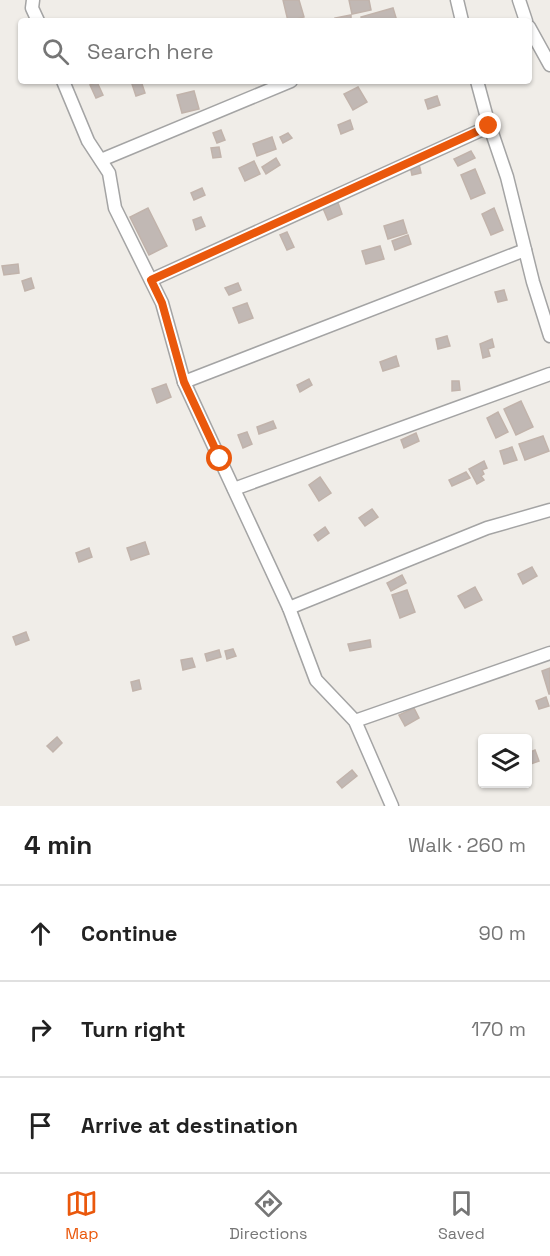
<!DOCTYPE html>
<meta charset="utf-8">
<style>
:root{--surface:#fff;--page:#f6f6f6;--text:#222;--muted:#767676;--line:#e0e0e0;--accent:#ea580c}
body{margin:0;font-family:"Space Grotesk",sans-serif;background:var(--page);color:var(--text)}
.controls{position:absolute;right:18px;bottom:18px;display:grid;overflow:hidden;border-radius:6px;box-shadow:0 2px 4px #0004}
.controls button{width:54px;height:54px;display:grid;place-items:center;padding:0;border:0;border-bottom:2px solid var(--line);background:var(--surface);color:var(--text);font:30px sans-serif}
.stop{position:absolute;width:18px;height:18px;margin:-14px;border:4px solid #ea580c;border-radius:50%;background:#fff}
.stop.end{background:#ea580c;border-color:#fff;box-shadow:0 2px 6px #0008}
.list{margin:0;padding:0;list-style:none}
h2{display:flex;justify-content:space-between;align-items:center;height:78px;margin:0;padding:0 24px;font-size:26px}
h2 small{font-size:20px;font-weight:400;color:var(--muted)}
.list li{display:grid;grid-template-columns:39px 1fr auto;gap:18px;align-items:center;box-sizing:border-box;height:96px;padding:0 24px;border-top:2px solid var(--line)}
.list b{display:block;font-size:22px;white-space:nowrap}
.list em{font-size:20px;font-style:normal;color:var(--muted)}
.icon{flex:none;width:33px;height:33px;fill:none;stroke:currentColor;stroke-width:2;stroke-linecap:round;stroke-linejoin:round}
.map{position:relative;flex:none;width:550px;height:806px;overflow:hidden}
.search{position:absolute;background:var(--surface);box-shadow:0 2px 4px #0004;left:18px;right:18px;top:18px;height:66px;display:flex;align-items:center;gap:15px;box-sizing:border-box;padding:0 21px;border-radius:6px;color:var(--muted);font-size:22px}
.sheet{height:366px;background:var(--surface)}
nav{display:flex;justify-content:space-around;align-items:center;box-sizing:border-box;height:84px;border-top:2px solid var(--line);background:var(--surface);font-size:16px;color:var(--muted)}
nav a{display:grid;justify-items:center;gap:3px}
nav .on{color:var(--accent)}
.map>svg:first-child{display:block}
</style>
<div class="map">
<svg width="550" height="806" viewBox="0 0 550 806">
<rect width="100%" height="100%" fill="#f0ede8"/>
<g fill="#c1b8b4" stroke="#c1b3ab" stroke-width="1.5">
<path d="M 283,0 L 299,0 L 304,17 L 288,21 Z"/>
<path d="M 349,0 L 369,0 L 371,10 L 352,14 Z"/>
<path d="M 393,8 L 397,21 L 362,21 L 361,17 Z"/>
<path d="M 351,15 L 351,21 L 336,21 L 335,18 Z"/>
<path d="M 131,81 L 141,81 L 145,93 L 136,96 Z"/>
<path d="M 97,82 L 103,95 L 96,98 L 90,85 Z"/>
<path d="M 358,87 L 367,102 L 353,110 L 344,94 Z"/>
<path d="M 194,91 L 199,109 L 182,113 L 177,95 Z"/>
<path d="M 437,96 L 440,105 L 428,109 L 425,100 Z"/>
<path d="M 350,120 L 353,129 L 341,134 L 338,125 Z"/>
<path d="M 221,130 L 225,140 L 217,143 L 213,133 Z"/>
<path d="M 288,133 L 292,138 L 283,143 L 280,137 Z"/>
<path d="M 272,137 L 276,149 L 257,156 L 253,144 Z"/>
<path d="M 219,147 L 221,157 L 213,158 L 211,148 Z"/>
<path d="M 471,151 L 475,158 L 458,166 L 454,159 Z"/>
<path d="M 276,158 L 280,165 L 266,174 L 262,167 Z"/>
<path d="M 254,161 L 260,174 L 245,181 L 239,168 Z"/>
<path d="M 419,164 L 421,173 L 412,175 L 410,166 Z"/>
<path d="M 475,169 L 485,193 L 471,199 L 461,175 Z"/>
<path d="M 202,188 L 205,195 L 194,200 L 191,193 Z"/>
<path d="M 337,200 L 342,214 L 328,220 L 322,206 Z"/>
<path d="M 148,208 L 167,246 L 149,255 L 130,217 Z"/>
<path d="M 494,208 L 503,230 L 491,235 L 482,214 Z"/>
<path d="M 201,217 L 205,226 L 196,230 L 193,220 Z"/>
<path d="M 403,220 L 407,233 L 388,239 L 384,226 Z"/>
<path d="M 287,232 L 294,247 L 287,250 L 280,235 Z"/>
<path d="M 408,235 L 411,244 L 395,250 L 392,241 Z"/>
<path d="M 380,246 L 384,259 L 366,264 L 362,251 Z"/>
<path d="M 18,264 L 19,273 L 4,275 L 2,266 Z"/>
<path d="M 31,278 L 34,288 L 25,291 L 22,281 Z"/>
<path d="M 238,283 L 241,290 L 229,295 L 225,288 Z"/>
<path d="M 504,290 L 507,300 L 498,302 L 495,292 Z"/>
<path d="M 247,303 L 253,318 L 239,323 L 233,308 Z"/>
<path d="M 447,336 L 450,346 L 438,349 L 436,339 Z"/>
<path d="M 492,339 L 494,347 L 488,349 L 490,356 L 483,358 L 480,344 Z"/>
<path d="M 396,356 L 399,366 L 383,371 L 380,362 Z"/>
<path d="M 309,379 L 312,385 L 300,392 L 297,385 Z"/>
<path d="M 452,381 L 459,381 L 460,390 L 452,391 Z"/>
<path d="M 166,384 L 171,397 L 157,403 L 152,389 Z"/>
<path d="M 521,401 L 533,427 L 516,435 L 504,409 Z"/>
<path d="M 498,412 L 508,432 L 496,438 L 487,418 Z"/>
<path d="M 273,421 L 276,428 L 259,434 L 257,427 Z"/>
<path d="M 247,432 L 252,444 L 243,448 L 238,435 Z"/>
<path d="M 416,433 L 419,441 L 404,448 L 401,440 Z"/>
<path d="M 543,436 L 549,451 L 525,460 L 519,444 Z"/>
<path d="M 512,447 L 517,460 L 504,464 L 500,451 Z"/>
<path d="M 484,461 L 487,468 L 482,470 L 484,474 L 481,476 L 484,480 L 477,484 L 469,469 Z"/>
<path d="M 466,472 L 470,478 L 452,486 L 449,480 Z"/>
<path d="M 320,477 L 331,493 L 319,501 L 309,485 Z"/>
<path d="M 372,509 L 378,517 L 365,526 L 359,518 Z"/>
<path d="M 325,527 L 329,533 L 318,541 L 314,535 Z"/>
<path d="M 145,542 L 149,554 L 131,560 L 127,548 Z"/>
<path d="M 89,548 L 92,557 L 79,562 L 76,553 Z"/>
<path d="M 532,567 L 537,576 L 523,584 L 518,574 Z"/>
<path d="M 402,575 L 406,583 L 391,591 L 387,583 Z"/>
<path d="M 475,587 L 482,600 L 465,608 L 458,596 Z"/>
<path d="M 407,590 L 415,612 L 400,618 L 392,595 Z"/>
<path d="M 26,632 L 29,640 L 16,645 L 13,637 Z"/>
<path d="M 370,640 L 371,647 L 350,651 L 348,644 Z"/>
<path d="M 233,649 L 236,656 L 227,659 L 225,651 Z"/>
<path d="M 219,650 L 221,657 L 207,661 L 205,654 Z"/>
<path d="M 192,658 L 195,667 L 183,670 L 181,660 Z"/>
<path d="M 550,668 L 550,694 L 549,694 L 542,671 Z"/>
<path d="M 139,680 L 141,689 L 133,691 L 131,682 Z"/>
<path d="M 546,697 L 549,706 L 539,709 L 536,701 Z"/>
<path d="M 414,708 L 419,718 L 405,726 L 399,715 Z"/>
<path d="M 57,737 L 62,743 L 53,752 L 47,746 Z"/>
<path d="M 535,750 L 539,761 L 528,765 L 528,753 Z"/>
<path d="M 352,770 L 357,776 L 342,788 L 337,782 Z"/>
</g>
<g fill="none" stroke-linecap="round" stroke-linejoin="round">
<defs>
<g id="street">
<path d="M 33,0 L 32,8 L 38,21"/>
<path d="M 457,0 L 462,21"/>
<path d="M 519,0 L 526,21"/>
<path d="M 529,27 L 550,65"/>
<path d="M 63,81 L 88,141 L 109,173 L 115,208 L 162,303 L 184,382 L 289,608 L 316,680 L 355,721 L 392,806"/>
<path d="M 477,81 L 487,118 L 507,177 L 533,282 L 550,336"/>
<path d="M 101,160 L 291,81"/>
<path d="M 151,280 L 490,126"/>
<path d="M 184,382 L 525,250"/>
<path d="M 234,489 L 550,374"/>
<path d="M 289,608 L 487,528 L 550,510"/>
<path d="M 355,721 L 550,653"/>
</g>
</defs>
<use href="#street" stroke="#a4a4a4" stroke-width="15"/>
<use href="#street" stroke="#fff" stroke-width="12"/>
</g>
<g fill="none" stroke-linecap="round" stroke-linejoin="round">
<path stroke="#ea580c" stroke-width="8" d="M 220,459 L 184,382 L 162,303 L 151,280 L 489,126"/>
</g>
</svg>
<div class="controls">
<button><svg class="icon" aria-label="layers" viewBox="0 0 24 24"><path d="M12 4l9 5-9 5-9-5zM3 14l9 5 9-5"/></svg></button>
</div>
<div class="stop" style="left:220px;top:459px"></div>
<div class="stop end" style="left:489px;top:126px"></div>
<div class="search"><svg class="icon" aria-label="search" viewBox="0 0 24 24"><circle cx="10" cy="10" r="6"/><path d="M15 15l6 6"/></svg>Search here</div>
</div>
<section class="sheet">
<h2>4 min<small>Walk · 260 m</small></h2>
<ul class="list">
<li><svg class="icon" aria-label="ahead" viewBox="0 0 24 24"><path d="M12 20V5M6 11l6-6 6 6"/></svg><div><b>Continue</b></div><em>90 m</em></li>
<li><svg class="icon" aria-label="right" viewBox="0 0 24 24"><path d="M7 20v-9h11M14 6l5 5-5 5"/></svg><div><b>Turn right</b></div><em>170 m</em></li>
<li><svg class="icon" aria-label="arrive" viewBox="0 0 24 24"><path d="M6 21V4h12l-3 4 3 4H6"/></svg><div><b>Arrive at destination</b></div></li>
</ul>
</section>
<nav>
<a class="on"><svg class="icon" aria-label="map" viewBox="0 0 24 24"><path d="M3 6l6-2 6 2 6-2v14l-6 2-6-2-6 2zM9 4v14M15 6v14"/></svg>Map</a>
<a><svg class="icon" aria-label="directions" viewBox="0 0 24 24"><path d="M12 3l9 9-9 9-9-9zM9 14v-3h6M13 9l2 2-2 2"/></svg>Directions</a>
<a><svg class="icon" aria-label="saved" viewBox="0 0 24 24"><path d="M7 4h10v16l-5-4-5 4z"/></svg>Saved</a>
</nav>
